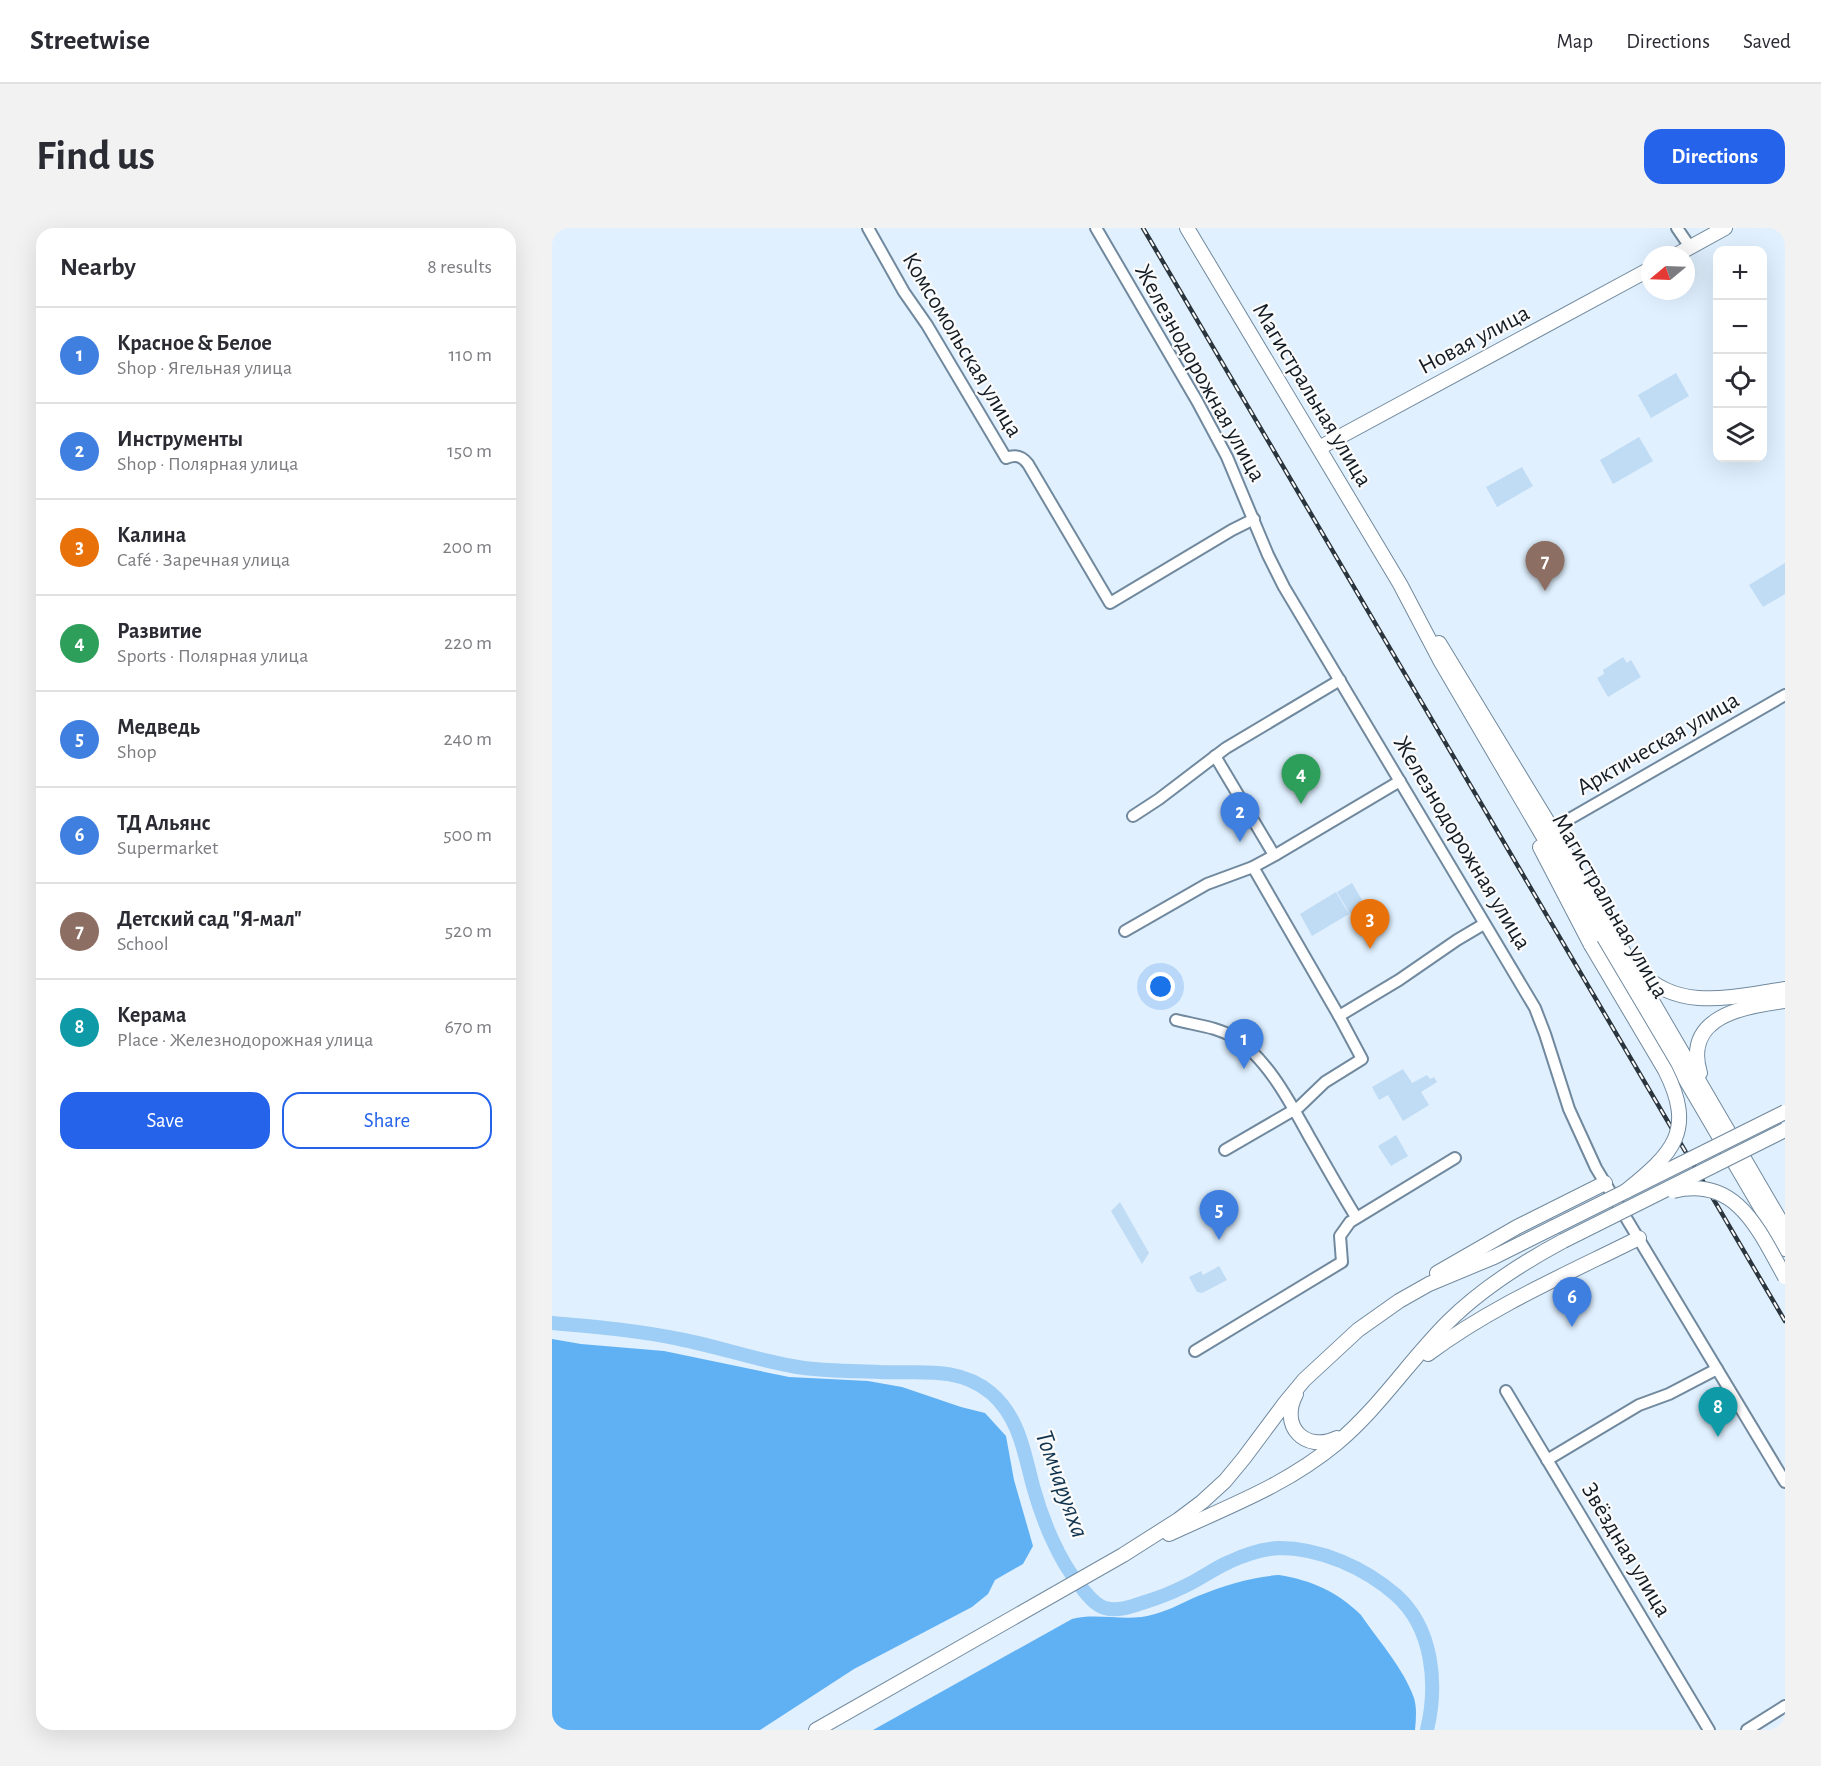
<!DOCTYPE html>
<meta charset="utf-8">
<style>
:root{--surface:#fff;--page:#f2f2f3;--text:#2b2b33;--muted:#7c7c81;--line:#e1e1e2;--accent:#2563eb}
body{margin:0;font-family:"Alegreya Sans",sans-serif;background:var(--page);color:var(--text)}
.controls{position:absolute;right:18px;top:18px;display:grid;overflow:hidden;border-radius:12px;box-shadow:0 6px 24px #0002}
.controls button{width:54px;height:54px;display:grid;place-items:center;padding:0;border:0;border-bottom:2px solid var(--line);background:var(--surface);color:var(--text);font:30px sans-serif}
.compass{position:absolute;left:1089px;top:18px;width:54px;height:54px;border-radius:50%;background:var(--surface);box-shadow:0 6px 24px #0002;rotate:251deg}
.you{position:absolute;left:609px;top:759px;width:21px;height:21px;margin:-15px;border:4px solid #fff;border-radius:50%;background:#1a73e8;box-shadow:0 0 0 9px #1a73e833}
.badge{display:grid;place-items:center;width:39px;height:39px;border-radius:50%;background:var(--accent);color:#fff;font-size:20px;font-weight:700}
.pin{position:absolute;translate:-50% -50px;filter:drop-shadow(0 2px 3px #0008)}
.pin::after{content:'';position:absolute;top:32px;width:21px;height:18px;background:inherit;clip-path:polygon(0 0,100% 0,50% 100%)}
.list{margin:0;padding:0;list-style:none}
h2{display:flex;justify-content:space-between;align-items:center;height:78px;margin:0;padding:0 24px;font-size:26px}
h2 small{font-size:20px;font-weight:400;color:var(--muted)}
.list li{display:grid;grid-template-columns:39px 1fr auto;gap:18px;align-items:center;box-sizing:border-box;height:96px;padding:0 24px;border-top:2px solid var(--line)}
.list b{display:block;font-size:22px;white-space:nowrap}
.list p{margin:0;font-size:20px;white-space:nowrap;color:var(--muted)}
.list em{font-size:20px;font-style:normal;color:var(--muted)}
.actions{display:flex;gap:12px;padding:18px 24px}
.actions a{flex:1;padding:14px 0;border:2px solid var(--accent);border-radius:18px;text-align:center;font-size:21px;color:var(--accent)}
.actions .main{background:var(--accent);color:#fff}
.icon{flex:none;width:33px;height:33px;fill:none;stroke:currentColor;stroke-width:2;stroke-linecap:round;stroke-linejoin:round}
.map{position:relative;flex:none;width:1233px;height:1502px;overflow:hidden;border-radius:18px}
header{display:flex;align-items:center;gap:36px;box-sizing:border-box;height:84px;padding:0 30px;background:var(--surface);border-bottom:2px solid var(--line)}
header strong{font-size:28px}
nav{display:flex;gap:33px;margin-inline-start:auto;font-size:21px}
.intro{display:flex;align-items:center;justify-content:space-between;box-sizing:border-box;height:144px;padding:0 36px}
h1{margin:0;font-size:42px}
.button{padding:15px 27px;border-radius:18px;background:var(--accent);color:#fff;font-size:21px;font-weight:700}
main{display:flex;gap:36px;padding:0 36px}
aside{flex:1;background:var(--surface);border-radius:18px;box-shadow:0 6px 24px #0002}
.map>svg:first-child{display:block}
</style>
<header>
<strong>Streetwise</strong>
<nav><a>Map</a><a>Directions</a><a>Saved</a></nav>
</header>
<div class="intro"><h1>Find us</h1><a class="button">Directions</a></div>
<main>
<aside>
<h2>Nearby<small>8 results</small></h2>
<ul class="list">
<li><span class="badge" style="background:#3f7fe0">1</span><div><b>Красное &amp; Белое</b><p>Shop · Ягельная улица</p></div><em>110 m</em></li>
<li><span class="badge" style="background:#3f7fe0">2</span><div><b>Инструменты</b><p>Shop · Полярная улица</p></div><em>150 m</em></li>
<li><span class="badge" style="background:#e8710a">3</span><div><b>Калина</b><p>Café · Заречная улица</p></div><em>200 m</em></li>
<li><span class="badge" style="background:#2e9e5b">4</span><div><b>Развитие</b><p>Sports · Полярная улица</p></div><em>220 m</em></li>
<li><span class="badge" style="background:#3f7fe0">5</span><div><b>Медведь</b><p>Shop</p></div><em>240 m</em></li>
<li><span class="badge" style="background:#3f7fe0">6</span><div><b>ТД Альянс</b><p>Supermarket</p></div><em>500 m</em></li>
<li><span class="badge" style="background:#8d6e63">7</span><div><b>Детский сад &quot;Я-мал&quot;</b><p>School</p></div><em>520 m</em></li>
<li><span class="badge" style="background:#0f9aa8">8</span><div><b>Керама</b><p>Place · Железнодорожная улица</p></div><em>670 m</em></li>
</ul>
<div class="actions"><a class="main">Save</a><a>Share</a></div>
</aside>
<div class="map">
<svg width="1233" height="1502" viewBox="0 0 1233 1502">
<rect width="100%" height="100%" fill="#e0f0fe"/>
<g fill="#c0dcf5">
<path d="M 1124,145 L 1137,168 L 1099,190 L 1086,167 Z"/>
<path d="M 1087,209 L 1101,233 L 1061,256 L 1048,232 Z"/>
<path d="M 970,239 L 981,258 L 945,279 L 934,259 Z"/>
<path d="M 1233,335 L 1233,366 L 1211,379 L 1197,357 Z"/>
<path d="M 1071,429 L 1075,435 L 1079,432 L 1089,449 L 1056,469 L 1045,450 L 1052,446 L 1051,442 Z"/>
<path d="M 800,655 L 813,677 L 798,686 L 785,664 Z"/>
<path d="M 784,664 L 797,686 L 760,708 L 748,686 Z"/>
<path d="M 851,841 L 860,855 L 875,847 L 878,851 L 882,849 L 885,854 L 869,864 L 877,877 L 851,893 L 836,867 L 827,872 L 820,859 Z"/>
<path d="M 844,907 L 856,928 L 839,938 L 826,918 Z"/>
<path d="M 568,974 L 597,1025 L 590,1036 L 559,983 Z"/>
<path d="M 667,1038 L 675,1052 L 650,1065 L 645,1064 L 637,1049 L 649,1043 L 651,1047 Z"/>
</g>
<g fill="#60b1f3">
<path d="M 0,1111 L 29,1116 L 112,1123 L 237,1149 L 316,1153 L 350,1159 L 409,1179 L 433,1185 L 454,1208 L 462,1252 L 481,1318 L 471,1336 L 443,1352 L 436,1366 L 420,1379 L 302,1441 L 208,1502 L 0,1502 Z"/>
<path d="M 727,1347 C 759,1352 786,1364 809,1387 C 826,1412 852,1441 862,1470 C 865,1480 864,1491 863,1502 L 321,1502 L 520,1391 C 547,1384 576,1395 603,1386 C 618,1382 632,1374 646,1368 C 673,1357 699,1349 727,1347 Z"/>
</g>
<g fill="none" stroke-linecap="round" stroke-linejoin="round">
<path stroke="#9ecdf5" stroke-width="14" d="M 0,1095 C 43,1099 85,1102 127,1111 C 169,1119 209,1134 252,1140 C 276,1143 302,1143 327,1144 C 365,1146 406,1137 439,1165 C 467,1189 472,1224 481,1258 C 490,1291 506,1331 528,1358 C 535,1366 542,1377 553,1380 C 566,1384 581,1378 593,1374 C 606,1370 619,1365 631,1359 C 647,1352 661,1341 677,1334 C 692,1327 710,1321 727,1320 C 769,1320 813,1340 844,1367 C 881,1400 886,1456 875,1502"/>
<defs>
<g id="minor">
<path d="M 316,0 L 352,64 L 375,97 L 454,230 C 464,226 470,228 476,236 L 558,375 L 680,302 L 702,291"/>
<path d="M 544,0 L 645,173 L 675,229 L 716,327 L 732,359 L 983,780 L 993,806 L 1017,881 L 1044,940 L 1233,1254"/>
<path d="M 1125,0 L 1138,19"/>
<path d="M 663,528 L 722,627"/>
<path d="M 581,588 L 607,571 L 674,520 L 788,452"/>
<path d="M 1000,601 L 1233,467"/>
<path d="M 701,639 L 787,788"/>
<path d="M 573,703 L 655,656 L 701,639 L 725,626 L 848,553"/>
<path d="M 624,792 C 643,797 665,799 681,809 C 715,829 739,876 758,910 C 773,936 788,963 804,989"/>
<path d="M 673,922 L 747,879 L 773,854 L 810,831 L 787,788 L 847,752 L 905,712 L 932,696"/>
<path d="M 643,1123 L 790,1034 L 788,1008 L 798,994 L 903,930"/>
<path d="M 954,1163 L 1157,1502"/>
<path d="M 995,1232 L 1087,1177 L 1117,1166 L 1165,1141"/>
<path d="M 1195,1502 L 1233,1478"/>
</g>
<g id="major">
<path d="M 635,0 L 848,356 L 889,434 L 1233,1021"/>
<path d="M 1124,27 L 1173,0"/>
<path d="M 767,220 L 1098,41"/>
<path d="M 887,415 L 1000,601 L 1233,1001"/>
<path d="M 988,619 L 1039,717"/>
<path d="M 1088,743 C 1126,785 1184,768 1233,761"/>
<path d="M 1148,845 C 1131,789 1191,778 1233,773"/>
<path d="M 885,1045 L 965,999 L 1053,955"/>
<path d="M 876,1126 C 940,1078 1015,1046 1087,1010"/>
<path d="M 744,1166 C 727,1198 753,1225 785,1210"/>
<path d="M 617,1306 C 677,1278 733,1258 785,1215 C 827,1180 857,1133 896,1094 C 929,1061 970,1035 1011,1013"/>
<path d="M 264,1502 L 571,1327 L 626,1292 L 650,1274 L 673,1253 L 692,1230 L 733,1175 L 752,1152 L 806,1102 L 847,1073 L 877,1056 L 942,1029 L 1002,999"/>
</g>
</defs>
<use href="#minor" stroke="#71899e" stroke-width="14"/>
<use href="#major" stroke="#71899e" stroke-width="16"/>
<use href="#minor" stroke="#fff" stroke-width="10"/>
<use href="#major" stroke="#fff" stroke-width="14"/>
<defs>
<path id="rail" d="M 591,0 L 1233,1093"/>
</defs>
<use href="#rail" stroke="#2b353d" stroke-width="4.5"/>
<use href="#rail" stroke="#fbfbfb" stroke-width="2" stroke-dasharray="7" stroke-linecap="butt"/>
<defs>
<g id="major-bridge">
<path d="M 1039,717 L 1113,842 C 1144,903 1121,925 1074,963"/>
<path d="M 1121,963 C 1185,947 1207,1003 1233,1049"/>
<path d="M 1002,999 L 1233,884"/>
<path d="M 1011,1013 L 1233,902"/>
</g>
</defs>
<use href="#major-bridge" stroke="#71899e" stroke-width="16" stroke-linecap="butt"/>
<use href="#major-bridge" stroke="#fff" stroke-width="14"/>
</g>
<g text-anchor="middle" dominant-baseline="central" stroke-width="4.5" stroke-linejoin="round" paint-order="stroke">
<g font-size="24" fill="#131c24" stroke="#fbfbfb">
<text transform="translate(922 112) rotate(-28)">Новая улица</text>
<text transform="translate(410 117) rotate(59)">Комсомольская улица</text>
<text transform="translate(648 145) rotate(61)">Железнодорожная улица</text>
<text transform="translate(760 167) rotate(59)">Магистральная улица</text>
<text transform="translate(1106 516) rotate(-30)">Арктическая улица</text>
<text transform="translate(910 615) rotate(59)">Железнодорожная улица</text>
<text transform="translate(1058 678) rotate(60)">Магистральная улица</text>
<text transform="translate(1074 1322) rotate(59)">Звёздная улица</text>
</g>
<g font-size="26" font-style="italic" fill="#12354f" stroke="#fbfbfb">
<text transform="translate(510 1256) rotate(70)">Томчаруяха</text>
</g>
</g>
</svg>
<div class="controls">
<button>+</button>
<button>−</button>
<button><svg class="icon" aria-label="locate" viewBox="0 0 24 24"><circle cx="12" cy="12" r="6"/><path d="M12 2v4M12 18v4M2 12h4M18 12h4"/></svg></button>
<button><svg class="icon" aria-label="layers" viewBox="0 0 24 24"><path d="M12 4l9 5-9 5-9-5zM3 14l9 5 9-5"/></svg></button>
</div>
<svg class="compass" viewBox="-18 -18 36 36"><path d="M0-13l5 13h-10z" fill="#e53935"/><path d="M0 13l5-13h-10z" fill="#7c7c81"/></svg>
<div class="you"></div>
<div class="pin badge" style="left:692px;top:841px;background:#3f7fe0">1</div>
<div class="pin badge" style="left:688px;top:614px;background:#3f7fe0">2</div>
<div class="pin badge" style="left:818px;top:721px;background:#e8710a">3</div>
<div class="pin badge" style="left:749px;top:576px;background:#2e9e5b">4</div>
<div class="pin badge" style="left:667px;top:1012px;background:#3f7fe0">5</div>
<div class="pin badge" style="left:1020px;top:1099px;background:#3f7fe0">6</div>
<div class="pin badge" style="left:993px;top:363px;background:#8d6e63">7</div>
<div class="pin badge" style="left:1166px;top:1209px;background:#0f9aa8">8</div>
</div>
</main>
